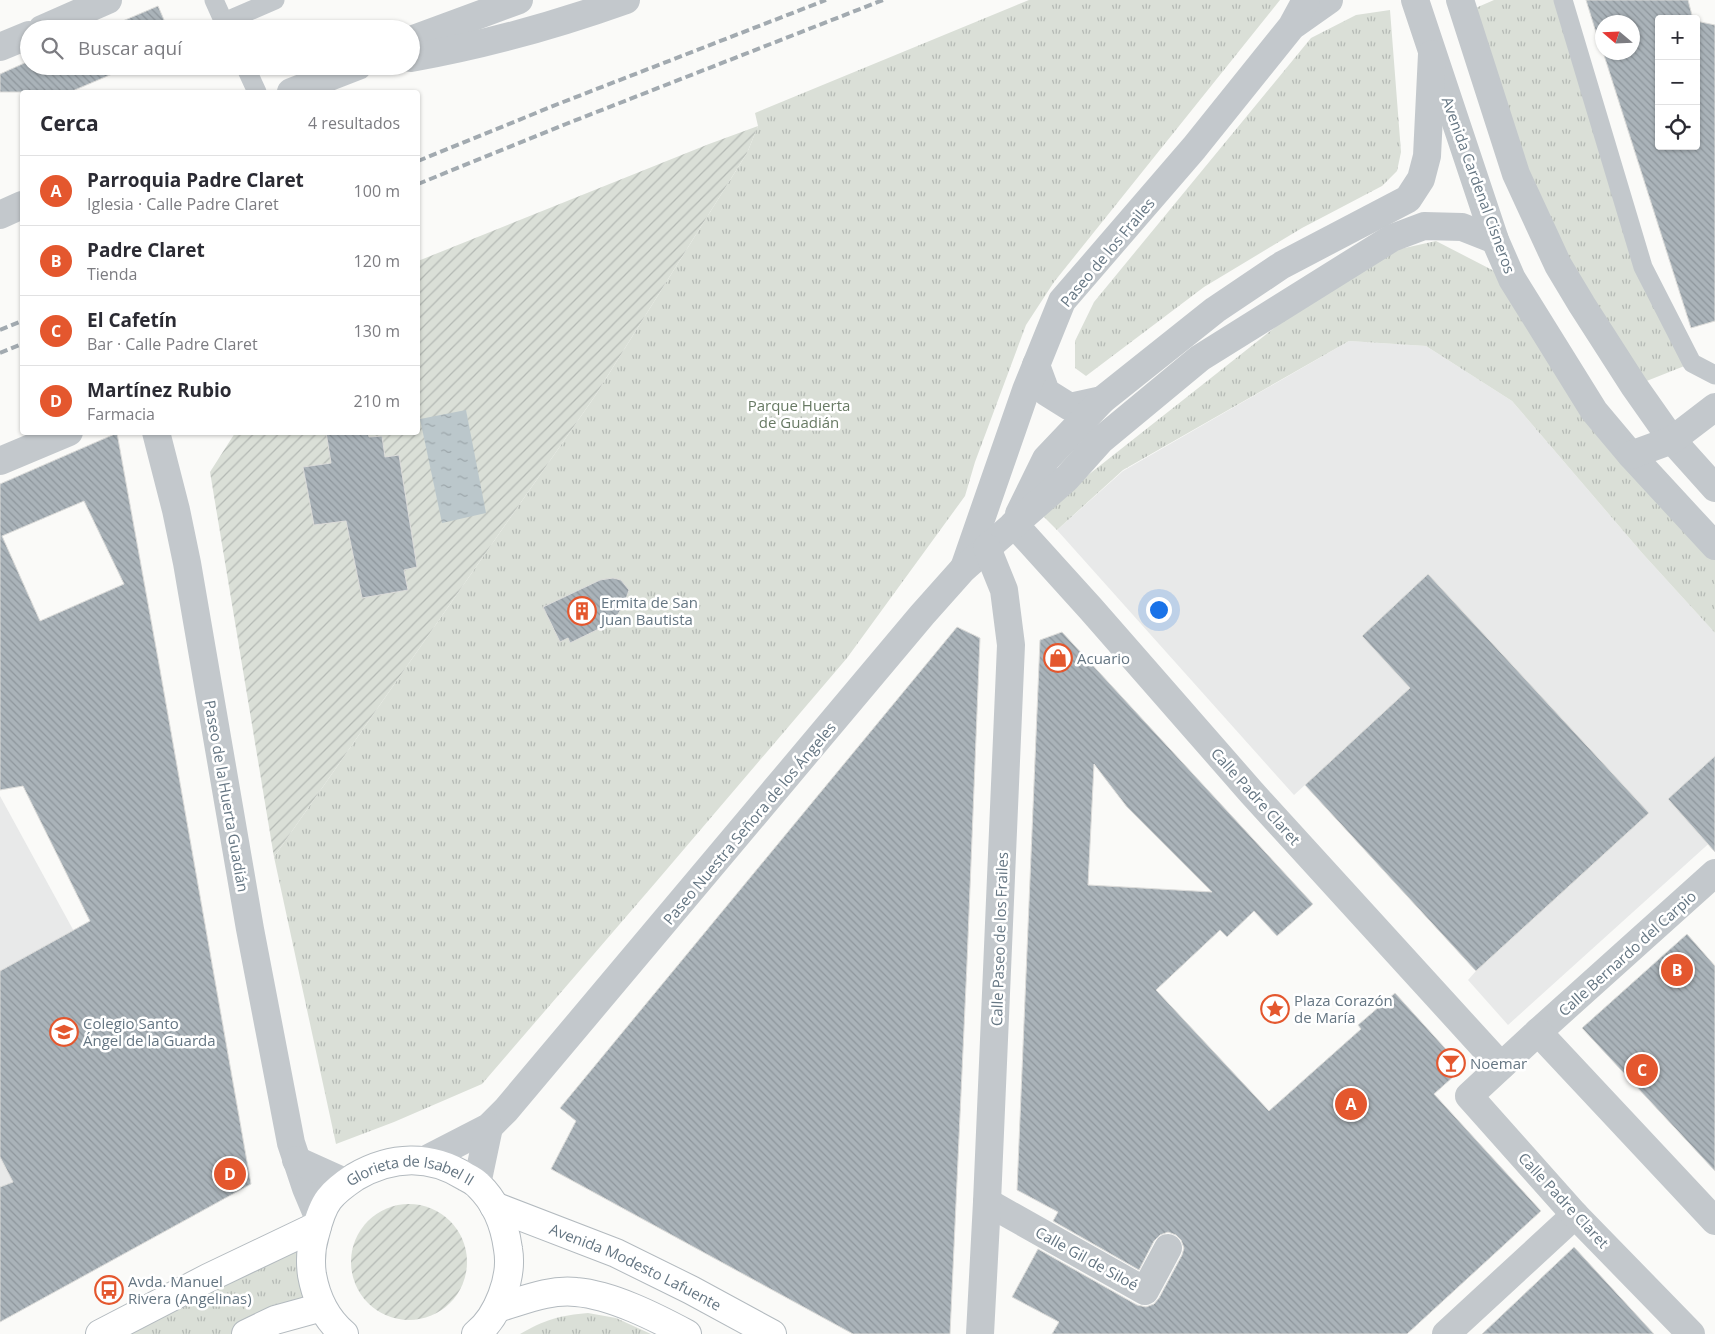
<!DOCTYPE html>
<html lang="es">
<meta charset="utf-8">
<style>
:root{--surface:#fff;--page:#f7f7f7;--text:#2b2b33;--muted:#7c7c81;--line:#e1e1e2;--accent:#e4572e}
body{margin:0;font-family:"Open Sans",sans-serif;background:var(--page);color:var(--text)}
.controls{position:absolute;right:15px;top:15px;display:grid;overflow:hidden;border-radius:5px;box-shadow:0 1px 4px #0004}
.controls button{width:45px;height:45px;display:grid;place-items:center;padding:0;border:0;border-bottom:1px solid var(--line);background:var(--surface);color:var(--text);font:25px sans-serif}
.compass{position:absolute;left:1595px;top:15px;width:45px;height:45px;border-radius:50%;background:var(--surface);box-shadow:0 1px 4px #0004;rotate:289deg}
.you{position:absolute;left:1158px;top:609px;width:18px;height:18px;margin:-12px;border:4px solid #fff;border-radius:50%;background:#1a73e8;box-shadow:0 0 0 8px #1a73e833}
.badge{display:grid;place-items:center;width:32px;height:32px;border-radius:50%;background:var(--accent);color:#fff;font-size:16px;font-weight:700}
.pin{position:absolute;translate:-50% -50%;border:2px solid #fff;box-shadow:0 1px 5px #0006}
.list{margin:0;padding:0;list-style:none}
h2{display:flex;justify-content:space-between;align-items:center;height:65px;margin:0;padding:0 20px;font-size:21px}
h2 small{font-size:16px;font-weight:400;color:var(--muted)}
.list li{display:grid;grid-template-columns:32px 1fr auto;gap:15px;align-items:center;box-sizing:border-box;height:70px;padding:0 20px;border-top:1px solid var(--line)}
.list b{display:block;font-size:19px;white-space:nowrap}
.list p{margin:0;font-size:16px;white-space:nowrap;color:var(--muted)}
.list em{font-size:16px;font-style:normal;color:var(--muted)}
.icon{flex:none;width:28px;height:28px;fill:none;stroke:currentColor;stroke-width:2;stroke-linecap:round;stroke-linejoin:round}
.map{position:relative;flex:none;width:1715px;height:1334px;overflow:hidden}
.search{position:absolute;background:var(--surface);box-shadow:0 1px 4px #0004;left:20px;top:20px;width:400px;height:55px;display:flex;align-items:center;gap:12px;box-sizing:border-box;padding:0 18px;border-radius:28px;color:var(--muted);font-size:19px}
.panel{position:absolute;background:var(--surface);box-shadow:0 1px 4px #0004;left:20px;top:90px;width:400px;height:345px;border-radius:5px}
.map>svg:first-child{display:block}
</style>
<div class="map">
<svg width="1715" height="1334" viewBox="0 0 1715 1334">
<defs>
<pattern id="park-tufts" width="24" height="20" patternUnits="userSpaceOnUse" patternTransform="scale(1.25)"><rect width="24" height="20" fill="#dadfd7"/><path d="M3 7l-1-3M5 7V3M7 7l1-3M15 17l-1-3M17 17v-4M19 17l1-3" fill="none" stroke="#b4b9b4"/></pattern>
<pattern id="garden-furrows" width="10" height="10" patternUnits="userSpaceOnUse" patternTransform="scale(1.25)"><rect width="10" height="10" fill="#dadfd7"/><path d="M-1 1l2-2M0 10L10 0M9 11l2-2" fill="none" stroke="#b4b9b4"/></pattern>
<pattern id="water-ripples" width="26" height="14" patternUnits="userSpaceOnUse" patternTransform="scale(1.25)"><rect width="26" height="14" fill="#bbc7cb"/><path d="M2 4q2-2 4 0t4 0M15 11q2-2 4 0t4 0" fill="none" stroke="#9ca6aa"/></pattern>
<pattern id="building-back-hatch" width="6" height="6" patternUnits="userSpaceOnUse" patternTransform="scale(1.25)"><rect width="6" height="6" fill="#aab3b9"/><path d="M-1 5l2 2M0 0l6 6M5-1l2 2" fill="none" stroke="#8e969c"/></pattern>
</defs>
<rect width="100%" height="100%" fill="#fafaf8"/>
<g fill="#e8e9e9">
<path d="M 1349,341 L 1426,346 L 1512,401 L 1643,554 L 1715,633 L 1715,838 L 1508,1025 L 1468,980 L 1476,971 L 1305,785 L 1294,795 L 1057,530 L 1123,471 Z"/>
<path d="M 0,796 L 176,1118 L 0,1187 Z"/>
</g>
<g fill="url(#park-tufts)">
<path d="M 1029,0 L 1280,0 L 1054,282 L 1026,325 L 975,462 L 965,496 L 847,658 L 656,882 L 482,1084 L 394,1122 L 336,1144 L 274,857 L 595,396 L 747,153 L 758,126 L 755,113 Z"/>
<path d="M 1494,0 L 1563,0 L 1643,267 L 1692,363 L 1634,386 L 1582,305 L 1464,13 Z"/>
<path d="M 1390,10 L 1401,152 L 1397,171 L 1382,186 L 1302,228 L 1204,287 L 1086,376 L 1075,368 L 1075,341 L 1094,302 L 1311,38 L 1356,15 Z"/>
<path d="M 1436,241 L 1500,274 L 1715,540 L 1715,633 L 1643,554 L 1512,401 L 1426,346 L 1349,341 L 1123,470 L 1057,530 L 1040,513 L 1364,257 Z"/>
<path d="M 317,1226 L 322,1307 L 246,1334 L 107,1334 Z"/>
<path d="M 588,1313 L 616,1318 L 651,1334 L 520,1334 C 544,1320 561,1315 588,1313 Z"/>
</g>
<g fill="url(#garden-furrows)">
<path d="M 758,126 L 747,153 L 595,396 L 274,857 L 210,472 L 235,433 L 418,432 L 418,261 L 709,144 Z"/>
<circle cx="409" cy="1262" r="58"/>
</g>
<path fill="url(#water-ripples)" d="M 466,410 L 486,513 L 442,523 L 420,419 Z"/>
<g fill="url(#building-back-hatch)" stroke="#dcdcda" fill-rule="evenodd">
<path d="M 1586,0 L 1688,0 L 1693,19 L 1659,19 L 1659,146 L 1696,146 L 1696,21 L 1715,25 L 1715,321 L 1691,328 L 1603,52 L 1632,52 L 1632,22 L 1602,22 L 1602,52 Z"/>
<path d="M 158,6 L 168,29 L 104,29 Z"/>
<path d="M 29,61 L 29,66 L 131,66 L 70,92 L 0,92 L 0,74 Z"/>
<path d="M 326,432 L 368,432 L 369,437 L 382,436 L 385,457 L 399,455 L 417,567 L 404,570 L 408,590 L 362,598 L 346,521 L 314,525 L 303,467 L 331,463 Z"/>
<path d="M 117,433 L 159,664 L 251,1184 L 0,1322 L 0,1187 L 13,1182 L 0,1157 L 0,971 L 90,921 L 23,786 L 0,790 L 0,484 ZM 84,501 L 124,584 L 40,621 L 2,536 Z"/>
<path d="M 1428,574 L 1649,813 L 1476,971 L 1305,785 L 1410,688 L 1362,636 Z"/>
<path d="M 613,578 L 621,580 L 629,590 L 625,602 L 617,616 L 603,623 L 605,626 L 570,643 L 568,638 L 560,642 L 543,607 L 600,580 Z"/>
<path d="M 957,627 L 980,638 L 967,963 L 950,1334 L 853,1334 L 551,1169 L 576,1121 L 560,1108 Z"/>
<path d="M 1062,632 L 1313,904 L 1277,936 L 1254,911 L 1227,937 L 1220,930 L 1156,990 L 1269,1111 L 1361,1029 L 1358,1025 L 1395,993 L 1463,1068 L 1434,1094 L 1541,1211 L 1407,1334 L 1052,1334 L 1059,1322 L 1012,1297 L 1038,1249 L 1137,1305 L 1146,1307 L 1154,1304 L 1159,1298 L 1182,1255 L 1184,1248 L 1181,1240 L 1176,1235 L 1168,1232 L 1160,1235 L 1154,1241 L 1139,1270 L 1053,1221 L 1058,1212 L 1017,1190 L 1040,640 ZM 1094,764 L 1127,807 L 1212,892 L 1088,885 Z"/>
<path d="M 1715,756 L 1715,852 L 1668,799 Z"/>
<path d="M 1687,934 L 1715,966 L 1715,1171 L 1582,1028 Z"/>
<path d="M 1574,1247 L 1654,1334 L 1482,1334 Z"/>
</g>
<g fill="none" stroke-linecap="round" stroke-linejoin="round">
<defs>
<g id="secondary">
<path id="s1" d="M 494,1206 L 616,1253 L 691,1290 L 772,1334"/>
<path d="M 497,1308 C 522,1301 549,1289 576,1292 C 612,1295 655,1317 687,1334"/>
<path d="M 100,1334 L 208,1278 L 317,1226"/>
<path d="M 246,1334 L 275,1320 L 322,1307"/>
<path id="s2" d="M 344,1334 C 326,1319 316,1297 312,1275 C 310,1261 311,1247 315,1234 C 318,1222 322,1208 329,1199 C 336,1190 346,1183 355,1177 C 391,1156 430,1154 466,1177 C 470,1179 475,1182 478,1185 C 496,1202 505,1226 508,1249 C 513,1277 498,1317 476,1334"/>
</g>
</defs>
<use href="#secondary" stroke="#b3babf" stroke-width="30"/>
<g stroke="#c3c8cc" stroke-width="19">
<path d="M 214,0 L 227,29"/>
<path d="M 1563,0 L 1643,267 L 1692,363 L 1715,375"/>
<path d="M 224,22 L 275,0"/>
<path d="M 245,66 L 257,92"/>
</g>
<g stroke="#c3c8cc" stroke-width="28">
<path d="M 42,29 L 108,0"/>
<path d="M 0,47 L 29,35"/>
</g>
<g stroke="#c3c8cc" stroke-width="28">
<path d="M 1415,0 L 1495,240 L 1512,279 L 1594,411 L 1631,455 L 1715,546"/>
<path d="M 1460,0 L 1516,174 L 1558,265 L 1582,305 L 1634,386 L 1672,440 L 1715,488"/>
<path d="M 1295,24 L 1329,0"/>
<path d="M 411,40 L 519,0"/>
<path d="M 411,58 C 484,45 556,25 626,0"/>
<path d="M 291,92 L 358,66"/>
<path d="M 0,215 L 22,205"/>
<path d="M 1036,365 L 1046,392 L 1070,407 L 1102,400"/>
<path d="M 156,432 L 176,510 L 187,563 L 250,929 L 291,1143 L 306,1188 L 319,1219"/>
<path d="M 1631,455 L 1672,440 L 1715,407"/>
<path d="M 0,461 L 69,432"/>
<path d="M 1019,514 L 1046,459 L 1102,400 L 1215,310 L 1282,265 L 1408,199 L 1421,179 L 1427,156 L 1432,54"/>
<path d="M 1014,524 L 1091,609 L 1252,793 L 1501,1066"/>
<path d="M 964,568 L 1026,390 L 1062,301 L 1194,148 L 1292,26 L 1306,0"/>
<path d="M 1538,1032 L 1715,873"/>
<path d="M 296,1160 L 347,1183"/>
<path d="M 423,1161 L 489,1127 L 506,1110 L 922,615 L 963,569 L 1066,479 L 1101,440 L 1200,358 L 1392,238 L 1424,226 L 1462,227 L 1495,240"/>
<path d="M 477,1184 L 489,1127"/>
<path d="M 987,1202 L 1145,1291 L 1168,1248"/>
<path d="M 980,1334 L 987,1202 L 1011,645 L 1004,590 L 987,548"/>
<path d="M 1446,1334 L 1575,1215"/>
<path d="M 1691,1334 L 1575,1215 L 1469,1096 L 1538,1032 L 1715,1221"/>
</g>
<use href="#secondary" stroke="#fff" stroke-width="28"/>
<g stroke="#a2aab0" stroke-width="4" stroke-dasharray="8 4" stroke-linecap="butt">
<path d="M 418,161 L 558,104 L 826,0"/>
<path d="M 418,184 L 566,124 L 883,0"/>
<path d="M 0,330 L 22,321"/>
<path d="M 0,353 L 22,344"/>
</g>
</g>
<defs>
<symbol id="building-ring" viewBox="-11 -11 22 22"><circle r="9.5" fill="#fff" stroke="#e4572e" stroke-width="1.5"/><path d="M-4-6H4V6H1V3H-1V6H-4ZM-2.5-4.3h1.7v1.8h-1.7ZM.8-4.3h1.7v1.8H.8ZM-2.5-1h1.7V.8h-1.7ZM.8-1h1.7V.8H.8Z" fill="#e4572e"/></symbol>
<symbol id="shop-ring" viewBox="-11 -11 22 22"><circle r="9.5" fill="#fff" stroke="#e4572e" stroke-width="1.5"/><path d="M-5-2.5h2.3a2.7 3.5 0 0 1 5.4 0H5L5.5 6h-11ZM-1.5-2.5h3a1.5 2.3 0 0 0-3 0Z" fill="#e4572e"/></symbol>
<symbol id="sight-ring" viewBox="-11 -11 22 22"><circle r="9.5" fill="#fff" stroke="#e4572e" stroke-width="1.5"/><path d="M0-6L1.8-2.2L6-1.7L2.9 1.2L3.7 5.4L0 3.3L-3.7 5.4L-2.9 1.2L-6-1.7L-1.8-2.2Z" fill="#e4572e"/></symbol>
<symbol id="school-ring" viewBox="-11 -11 22 22"><circle r="9.5" fill="#fff" stroke="#e4572e" stroke-width="1.5"/><path d="M0-5L7-2L0 1L-7-2ZM-4 1L0 2.5L4 1V4Q0 6-4 4Z" fill="#e4572e"/></symbol>
<symbol id="bar-ring" viewBox="-11 -11 22 22"><circle r="9.5" fill="#fff" stroke="#e4572e" stroke-width="1.5"/><path d="M-6-5H6L.8 .8V4.5H3.5V6h-7V4.5H-.8V.8Z" fill="#e4572e"/></symbol>
<symbol id="bus-ring" viewBox="-11 -11 22 22"><circle r="9.5" fill="#fff" stroke="#e4572e" stroke-width="1.5"/><path d="M-5-6H5V4H4V6H2V4H-2V6H-4V4H-5ZM-3.5-4V0h7V-4ZM-3.5 1.2v1.5H-2V1.2ZM2 1.2v1.5H3.5V1.2Z" fill="#e4572e"/></symbol>
</defs>
<g fill-rule="evenodd">
<use href="#building-ring" x="566" y="595" width="32" height="32"/>
<use href="#shop-ring" x="1042" y="642" width="32" height="32"/>
<use href="#sight-ring" x="1259" y="993" width="32" height="32"/>
<use href="#school-ring" x="48" y="1016" width="32" height="32"/>
<use href="#bar-ring" x="1435" y="1047" width="32" height="32"/>
<use href="#bus-ring" x="93" y="1274" width="32" height="32"/>
</g>
<g text-anchor="middle" dominant-baseline="central" stroke-width="5" stroke-linejoin="round" paint-order="stroke">
<g font-size="15" fill="#657683" stroke="#fff">
<text transform="translate(1479 185) rotate(70)">Avenida Cardenal Cisneros</text>
<text transform="translate(1107 252) rotate(-50)">Paseo de los Frailes</text>
<text transform="translate(227 796) rotate(80)">Paseo de la Huerta Guadián</text>
<text transform="translate(1256 796) rotate(48)">Calle Padre Claret</text>
<text transform="translate(749 823) rotate(-50)">Paseo Nuestra Señora de los Ángeles</text>
<text transform="translate(999 939) rotate(-88)">Calle Paseo de los Frailes</text>
<text transform="translate(1627 953) rotate(-42)">Calle Bernardo del Carpio</text>
<text stroke="none"><textPath href="#s2" startOffset="240">Glorieta de Isabel II</textPath></text>
<text transform="translate(1564 1200) rotate(47)">Calle Padre Claret</text>
<text transform="translate(1087 1258) rotate(29)">Calle Gil de Siloé</text>
<text stroke="none"><textPath href="#s1" startOffset="154">Avenida Modesto Lafuente</textPath></text>
</g>
<g font-size="15" fill="#687a64" stroke="#fff">
<text x="799" y="405">Parque Huerta<tspan x="799" dy="17">de Guadián</tspan></text>
</g>
<g font-size="15" fill="#657683" stroke="#fff" text-anchor="start">
<text x="601" y="602">Ermita de San<tspan x="601" dy="17">Juan Bautista</tspan></text>
<text x="1077" y="658">Acuario</text>
<text x="1294" y="1000">Plaza Corazón<tspan x="1294" dy="17">de María</tspan></text>
<text x="83" y="1023">Colegio Santo<tspan x="83" dy="17">Ángel de la Guarda</tspan></text>
<text x="1470" y="1063">Noemar</text>
<text x="128" y="1281">Avda. Manuel<tspan x="128" dy="17">Rivera (Angelinas)</tspan></text>
</g>
</g>
</svg>
<div class="controls">
<button>+</button>
<button>−</button>
<button><svg class="icon" aria-label="locate" viewBox="0 0 24 24"><circle cx="12" cy="12" r="6"/><path d="M12 2v4M12 18v4M2 12h4M18 12h4"/></svg></button>
</div>
<svg class="compass" viewBox="-18 -18 36 36"><path d="M0-13l5 13h-10z" fill="#e53935"/><path d="M0 13l5-13h-10z" fill="#7c7c81"/></svg>
<div class="you"></div>
<div class="pin badge" style="left:1351px;top:1104px">A</div>
<div class="pin badge" style="left:1677px;top:970px">B</div>
<div class="pin badge" style="left:1642px;top:1070px">C</div>
<div class="pin badge" style="left:230px;top:1174px">D</div>
<div class="search"><svg class="icon" aria-label="search" viewBox="0 0 24 24"><circle cx="10" cy="10" r="6"/><path d="M15 15l6 6"/></svg>Buscar aquí</div>
<section class="panel">
<h2>Cerca<small>4 resultados</small></h2>
<ul class="list">
<li><span class="badge">A</span><div><b>Parroquia Padre Claret</b><p>Iglesia · Calle Padre Claret</p></div><em>100 m</em></li>
<li><span class="badge">B</span><div><b>Padre Claret</b><p>Tienda</p></div><em>120 m</em></li>
<li><span class="badge">C</span><div><b>El Cafetín</b><p>Bar · Calle Padre Claret</p></div><em>130 m</em></li>
<li><span class="badge">D</span><div><b>Martínez Rubio</b><p>Farmacia</p></div><em>210 m</em></li>
</ul>
</section>
</div>
